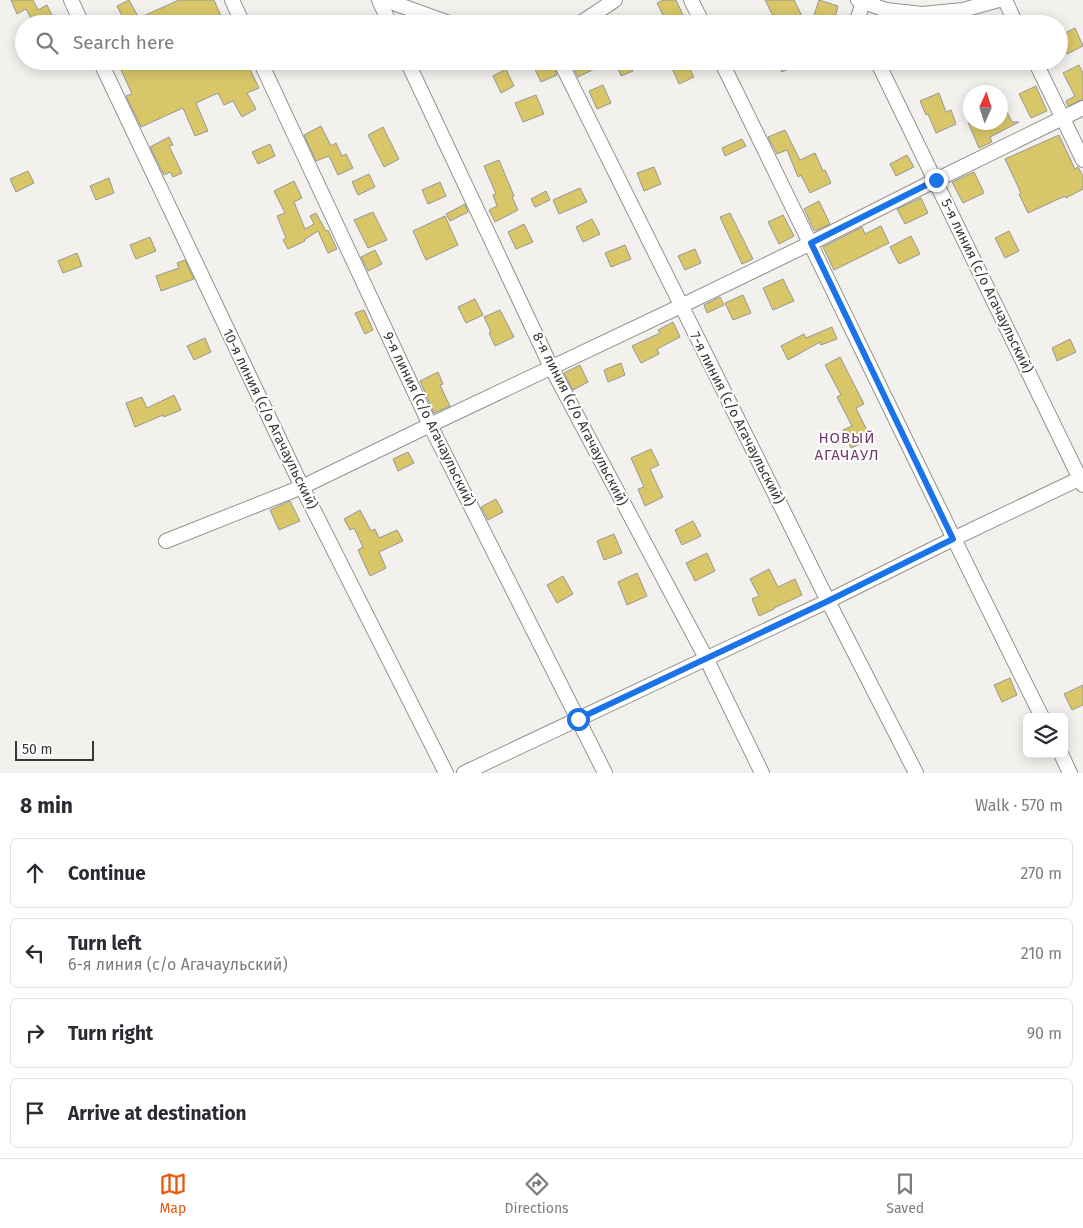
<!DOCTYPE html>
<meta charset="utf-8">
<style>
:root{--surface:#fff;--page:#f2f2f3;--text:#2b2b33;--muted:#7c7c81;--line:#e1e1e2;--accent:#ea580c}
body{margin:0;font-family:"Fira Sans",sans-serif;background:var(--page);color:var(--text)}
.controls{position:absolute;right:15px;bottom:15px;display:grid;overflow:hidden;border-radius:8px;box-shadow:0 2px 12px #0003}
.controls button{width:45px;height:45px;display:grid;place-items:center;padding:0;border:0;border-bottom:1px solid var(--line);background:var(--surface);color:var(--text);font:25px sans-serif}
.compass{position:absolute;left:963px;top:85px;width:45px;height:45px;border-radius:50%;background:var(--surface);box-shadow:0 2px 12px #0003;rotate:3deg}
.scale{position:absolute;left:15px;bottom:12px;width:79px;box-sizing:border-box;padding-left:5px;border:2px solid #373735;border-top:0;font-size:14px;line-height:18px;white-space:nowrap;color:#373735;-webkit-text-stroke:4px #fff;paint-order:stroke}
.stop{position:absolute;width:15px;height:15px;margin:-11px;border:4px solid #1a73e8;border-radius:50%;background:#fff}
.stop.end{background:#1a73e8;border-color:#fff;box-shadow:0 1px 5px #0008}
.list{margin:0;padding:0;list-style:none}
h2{display:flex;justify-content:space-between;align-items:center;height:65px;margin:0;padding:0 20px;font-size:21px}
h2 small{font-size:16px;font-weight:400;color:var(--muted)}
.list li{display:grid;grid-template-columns:32px 1fr auto;gap:15px;align-items:center;box-sizing:border-box;height:70px;margin:0 10px 10px;padding:0 10px;border:1px solid var(--line);border-radius:8px}
.list b{display:block;font-size:19px;white-space:nowrap}
.list p{margin:0;font-size:16px;white-space:nowrap;color:var(--muted)}
.list em{font-size:16px;font-style:normal;color:var(--muted)}
.icon{flex:none;width:28px;height:28px;fill:none;stroke:currentColor;stroke-width:2;stroke-linecap:round;stroke-linejoin:round}
.map{position:relative;flex:none;width:1083px;height:773px;overflow:hidden}
.search{position:absolute;background:var(--surface);box-shadow:0 2px 12px #0003;left:15px;right:15px;top:15px;height:55px;display:flex;align-items:center;gap:12px;box-sizing:border-box;padding:0 18px;border-radius:28px;color:var(--muted);font-size:19px}
.sheet{height:385px;background:var(--surface)}
nav{display:flex;justify-content:space-around;align-items:center;box-sizing:border-box;height:70px;border-top:1px solid var(--line);background:var(--surface);font-size:14px;color:var(--muted)}
nav a{display:grid;justify-items:center;gap:2px}
nav .on{color:var(--accent)}
.map>svg:first-child{display:block}
</style>
<div class="map">
<svg width="1083" height="773" viewBox="0 0 1083 773">
<rect width="100%" height="100%" fill="#f2f1ed"/>
<g fill="#d9c669" stroke="#989794">
<path d="M 11,0 L 33,0 L 38,10 L 47,5 L 53,17 L 40,24 L 34,24 L 26,9 L 17,14 Z"/>
<path d="M 129,0 L 139,18 L 179,0 L 214,0 L 221,16 L 204,24 L 126,24 L 117,6 Z"/>
<path d="M 663,0 L 676,0 L 683,15 L 667,23 L 657,3 Z"/>
<path d="M 765,0 L 794,0 L 806,24 L 777,24 Z"/>
<path d="M 819,0 L 838,6 L 834,21 L 814,15 Z"/>
<path d="M 1075,28 L 1083,46 L 1067,54 L 1059,40 L 1059,36 Z"/>
<path d="M 117,61 L 181,61 L 185,70 L 205,61 L 246,61 L 259,88 L 247,93 L 256,109 L 242,117 L 233,101 L 224,105 L 218,93 L 196,103 L 208,131 L 195,136 L 183,108 L 141,127 L 126,96 L 132,94 Z"/>
<path d="M 531,61 L 551,61 L 557,75 L 541,82 Z"/>
<path d="M 580,61 L 611,61 L 578,77 L 572,65 Z"/>
<path d="M 615,61 L 629,61 L 633,71 L 621,76 Z"/>
<path d="M 686,61 L 694,77 L 679,84 L 672,68 Z"/>
<path d="M 776,61 L 804,61 L 782,72 Z"/>
<path d="M 1079,65 L 1083,73 L 1083,99 L 1068,106 L 1066,101 L 1075,96 L 1063,73 Z"/>
<path d="M 506,69 L 514,86 L 501,93 L 493,76 Z"/>
<path d="M 603,85 L 611,103 L 597,109 L 589,91 Z"/>
<path d="M 1036,86 L 1047,111 L 1031,118 L 1019,94 Z"/>
<path d="M 939,93 L 946,112 L 951,110 L 956,124 L 936,133 L 928,114 L 926,115 L 920,101 Z"/>
<path d="M 536,95 L 544,114 L 523,122 L 515,103 Z"/>
<path d="M 1000,98 L 1012,122 L 1019,122 L 990,137 L 992,142 L 979,148 L 968,122 L 1000,122 Z"/>
<path d="M 321,126 L 331,146 L 336,143 L 342,156 L 346,154 L 353,168 L 338,175 L 329,156 L 316,161 L 304,135 Z"/>
<path d="M 383,127 L 399,159 L 384,167 L 368,135 Z"/>
<path d="M 785,130 L 800,160 L 815,153 L 823,171 L 825,170 L 831,183 L 810,193 L 801,175 L 798,177 L 787,150 L 777,154 L 768,137 Z"/>
<path d="M 1059,135 L 1075,169 L 1078,167 L 1083,176 L 1083,189 L 1066,198 L 1065,196 L 1028,213 L 1019,194 L 1021,193 L 1005,159 Z"/>
<path d="M 169,137 L 173,145 L 169,146 L 182,173 L 173,177 L 170,172 L 164,175 L 150,147 Z"/>
<path d="M 742,139 L 746,146 L 725,156 L 722,148 Z"/>
<path d="M 270,144 L 275,156 L 258,164 L 252,152 Z"/>
<path d="M 907,155 L 914,167 L 896,176 L 890,164 Z"/>
<path d="M 499,160 L 514,196 L 512,197 L 518,210 L 495,222 L 489,210 L 497,206 L 493,195 L 496,194 L 484,166 Z"/>
<path d="M 654,167 L 661,184 L 644,191 L 637,173 Z"/>
<path d="M 28,171 L 34,183 L 16,192 L 10,179 Z"/>
<path d="M 974,172 L 984,193 L 963,203 L 952,182 Z"/>
<path d="M 369,174 L 375,187 L 358,195 L 352,182 Z"/>
<path d="M 109,178 L 114,193 L 96,200 L 90,186 Z"/>
<path d="M 294,181 L 302,198 L 294,202 L 305,229 L 314,224 L 310,216 L 316,213 L 326,231 L 328,230 L 337,249 L 328,253 L 318,231 L 304,240 L 305,241 L 288,249 L 283,240 L 286,238 L 277,216 L 285,213 L 274,191 Z"/>
<path d="M 440,182 L 446,196 L 428,204 L 422,190 Z"/>
<path d="M 580,188 L 587,202 L 559,214 L 553,200 Z"/>
<path d="M 546,191 L 550,200 L 535,207 L 531,199 Z"/>
<path d="M 921,198 L 928,213 L 905,224 L 897,209 Z"/>
<path d="M 819,201 L 830,224 L 815,231 L 814,230 L 804,209 Z"/>
<path d="M 465,204 L 468,212 L 450,221 L 446,214 Z"/>
<path d="M 373,212 L 387,240 L 368,248 L 354,220 Z"/>
<path d="M 730,213 L 753,259 L 742,264 L 720,217 Z"/>
<path d="M 783,215 L 794,236 L 779,244 L 768,222 Z"/>
<path d="M 445,216 L 458,245 L 426,260 L 413,231 Z"/>
<path d="M 592,219 L 600,234 L 583,242 L 576,227 Z"/>
<path d="M 524,224 L 533,242 L 516,249 L 508,232 Z"/>
<path d="M 881,226 L 889,243 L 834,270 L 823,247 L 862,227 L 865,234 Z"/>
<path d="M 1009,231 L 1019,251 L 1005,258 L 995,238 Z"/>
<path d="M 911,236 L 920,254 L 899,264 L 890,247 Z"/>
<path d="M 150,237 L 156,251 L 136,259 L 130,245 Z"/>
<path d="M 625,245 L 631,259 L 611,267 L 605,253 Z"/>
<path d="M 695,249 L 701,263 L 685,270 L 678,256 Z"/>
<path d="M 375,250 L 382,264 L 368,271 L 361,257 Z"/>
<path d="M 77,253 L 82,266 L 63,273 L 58,261 Z"/>
<path d="M 185,260 L 194,279 L 161,291 L 156,276 L 179,268 L 177,263 Z"/>
<path d="M 783,279 L 794,301 L 773,310 L 763,288 Z"/>
<path d="M 743,295 L 751,313 L 733,320 L 725,303 Z"/>
<path d="M 720,297 L 724,305 L 707,313 L 704,305 Z"/>
<path d="M 475,299 L 483,315 L 466,323 L 458,307 Z"/>
<path d="M 364,310 L 373,330 L 365,334 L 355,313 Z"/>
<path d="M 500,310 L 514,337 L 495,346 L 489,333 L 491,332 L 484,317 Z"/>
<path d="M 673,322 L 680,337 L 657,349 L 659,354 L 641,363 L 632,346 L 660,333 L 658,330 Z"/>
<path d="M 832,327 L 837,339 L 821,345 L 820,342 L 788,360 L 781,346 L 804,334 L 806,338 Z"/>
<path d="M 205,338 L 211,352 L 194,360 L 187,346 Z"/>
<path d="M 1070,339 L 1076,352 L 1057,361 L 1052,348 Z"/>
<path d="M 840,357 L 864,404 L 856,408 L 871,439 L 851,448 L 843,430 L 852,426 L 837,397 L 841,395 L 825,365 Z"/>
<path d="M 621,363 L 625,375 L 608,382 L 604,370 Z"/>
<path d="M 580,365 L 588,382 L 573,390 L 564,373 Z"/>
<path d="M 438,372 L 443,384 L 440,385 L 450,406 L 434,413 L 420,381 Z"/>
<path d="M 174,395 L 181,410 L 164,417 L 163,415 L 135,427 L 126,403 L 142,397 L 147,408 Z"/>
<path d="M 651,449 L 659,465 L 650,469 L 663,497 L 645,506 L 638,489 L 644,487 L 631,458 Z"/>
<path d="M 408,452 L 414,463 L 398,471 L 393,459 Z"/>
<path d="M 496,499 L 503,512 L 488,520 L 481,507 Z"/>
<path d="M 290,501 L 300,521 L 279,530 L 270,510 Z"/>
<path d="M 360,510 L 371,531 L 375,529 L 379,538 L 397,530 L 403,541 L 379,552 L 386,568 L 370,576 L 358,550 L 363,547 L 354,528 L 350,530 L 344,519 Z"/>
<path d="M 693,521 L 701,536 L 682,545 L 675,530 Z"/>
<path d="M 614,534 L 622,553 L 604,560 L 597,541 Z"/>
<path d="M 707,553 L 715,571 L 695,581 L 686,563 Z"/>
<path d="M 769,569 L 778,587 L 795,579 L 802,595 L 774,608 L 774,609 L 759,616 L 752,599 L 759,596 L 750,579 Z"/>
<path d="M 637,573 L 647,596 L 627,605 L 618,582 Z"/>
<path d="M 563,576 L 573,594 L 557,603 L 547,585 Z"/>
<path d="M 1010,678 L 1017,695 L 1002,702 L 994,685 Z"/>
<path d="M 1083,685 L 1083,705 L 1072,710 L 1064,694 Z"/>
</g>
<g fill="none" stroke-linecap="round" stroke-linejoin="round">
<defs>
<g id="minor">
<path d="M 71,0 L 82,24"/>
<path d="M 232,0 L 243,24"/>
<path d="M 379,0 L 390,24"/>
<path d="M 385,0 L 452,24"/>
<path d="M 691,0 L 703,24"/>
<path d="M 858,0 L 886,10 L 922,14 L 963,10 L 999,0"/>
<path d="M 1005,0 L 1016,24"/>
<path d="M 579,24 L 615,0"/>
<path d="M 859,24 L 857,21 L 863,2"/>
<path d="M 100,61 L 302,487 L 446,773"/>
<path d="M 260,61 L 430,425 L 605,773"/>
<path d="M 407,61 L 551,367 L 706,658 L 762,773"/>
<path d="M 560,61 L 828,601 L 916,773"/>
<path d="M 721,61 C 829,280 933,499 1042,717"/>
<path d="M 877,61 L 1083,485"/>
<path d="M 1035,61 L 1083,160"/>
<path d="M 166,541 L 302,487 L 430,425 L 681,306 L 811,243 L 936,180 L 1083,108"/>
<path d="M 1061,754 L 1070,773"/>
<path d="M 464,773 L 828,601 L 953,539 L 1083,477"/>
</g>
</defs>
<use href="#minor" stroke="#94938f" stroke-width="16"/>
<use href="#minor" stroke="#fff" stroke-width="14"/>
</g>
<g fill="none" stroke-linecap="round" stroke-linejoin="round">
<path stroke="#1a73e8" stroke-width="6" d="M 578,719 L 828,601 L 953,539 L 811,243 L 936,180"/>
</g>
<g text-anchor="middle" dominant-baseline="central" stroke-width="4" stroke-linejoin="round" paint-order="stroke">
<g font-size="14" fill="#373735" stroke="#fff">
<text transform="translate(987 286) rotate(64)">5-я линия (с/о Агачаульский)</text>
<text transform="translate(737 418) rotate(63)">7-я линия (с/о Агачаульский)</text>
<text transform="translate(270 419) rotate(64)">10-я линия (с/о Агачаульский)</text>
<text transform="translate(429 419) rotate(64)">9-я линия (с/о Агачаульский)</text>
<text transform="translate(580 419) rotate(63)">8-я линия (с/о Агачаульский)</text>
</g>
<g font-size="15" letter-spacing="1" fill="#713b6b" stroke="#fff">
<text x="847" y="438">НОВЫЙ<tspan x="847" dy="17">АГАЧАУЛ</tspan></text>
</g>
</g>
</svg>
<div class="controls">
<button><svg class="icon" aria-label="layers" viewBox="0 0 24 24"><path d="M12 4l9 5-9 5-9-5zM3 14l9 5 9-5"/></svg></button>
</div>
<svg class="compass" viewBox="-18 -18 36 36"><path d="M0-13l5 13h-10z" fill="#e53935"/><path d="M0 13l5-13h-10z" fill="#7c7c81"/></svg>
<div class="scale">50 m</div>
<div class="stop" style="left:578px;top:719px"></div>
<div class="stop end" style="left:936px;top:180px"></div>
<div class="search"><svg class="icon" aria-label="search" viewBox="0 0 24 24"><circle cx="10" cy="10" r="6"/><path d="M15 15l6 6"/></svg>Search here</div>
</div>
<section class="sheet">
<h2>8 min<small>Walk · 570 m</small></h2>
<ul class="list">
<li><svg class="icon" aria-label="ahead" viewBox="0 0 24 24"><path d="M12 20V5M6 11l6-6 6 6"/></svg><div><b>Continue</b></div><em>270 m</em></li>
<li><svg class="icon" aria-label="left" viewBox="0 0 24 24"><path d="M17 20v-9H6M10 6l-5 5 5 5"/></svg><div><b>Turn left</b><p>6-я линия (с/о Агачаульский)</p></div><em>210 m</em></li>
<li><svg class="icon" aria-label="right" viewBox="0 0 24 24"><path d="M7 20v-9h11M14 6l5 5-5 5"/></svg><div><b>Turn right</b></div><em>90 m</em></li>
<li><svg class="icon" aria-label="arrive" viewBox="0 0 24 24"><path d="M6 21V4h12l-3 4 3 4H6"/></svg><div><b>Arrive at destination</b></div></li>
</ul>
</section>
<nav>
<a class="on"><svg class="icon" aria-label="map" viewBox="0 0 24 24"><path d="M3 6l6-2 6 2 6-2v14l-6 2-6-2-6 2zM9 4v14M15 6v14"/></svg>Map</a>
<a><svg class="icon" aria-label="directions" viewBox="0 0 24 24"><path d="M12 3l9 9-9 9-9-9zM9 14v-3h6M13 9l2 2-2 2"/></svg>Directions</a>
<a><svg class="icon" aria-label="saved" viewBox="0 0 24 24"><path d="M7 4h10v16l-5-4-5 4z"/></svg>Saved</a>
</nav>
